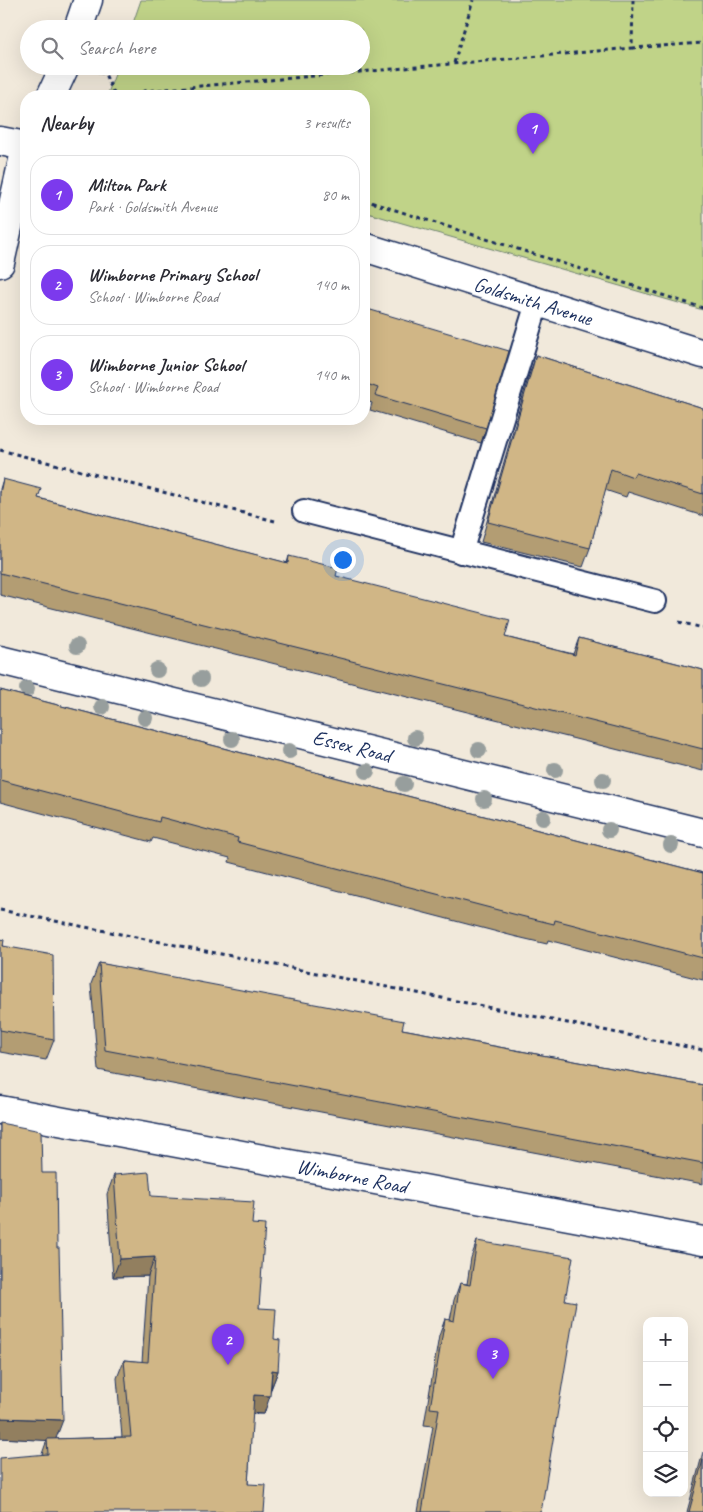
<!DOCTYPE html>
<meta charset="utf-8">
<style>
:root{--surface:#fff;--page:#f7f7f7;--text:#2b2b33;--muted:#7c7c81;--line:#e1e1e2;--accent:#7c3aed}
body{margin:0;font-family:Caveat,sans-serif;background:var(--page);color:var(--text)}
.controls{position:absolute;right:15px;bottom:15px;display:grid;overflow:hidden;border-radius:10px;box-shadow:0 5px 20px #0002}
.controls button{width:45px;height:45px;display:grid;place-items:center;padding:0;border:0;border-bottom:1px solid var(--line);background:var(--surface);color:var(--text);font:25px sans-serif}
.you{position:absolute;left:342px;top:559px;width:18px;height:18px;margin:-12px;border:4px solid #fff;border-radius:50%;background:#1a73e8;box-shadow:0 0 0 8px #1a73e833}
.badge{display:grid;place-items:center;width:32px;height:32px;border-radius:50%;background:var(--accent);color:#fff;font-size:16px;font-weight:700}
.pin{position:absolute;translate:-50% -41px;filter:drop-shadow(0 1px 2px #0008)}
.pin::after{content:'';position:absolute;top:26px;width:18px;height:15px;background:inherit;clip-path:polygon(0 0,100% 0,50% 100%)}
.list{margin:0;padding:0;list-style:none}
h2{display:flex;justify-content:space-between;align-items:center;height:65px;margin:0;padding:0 20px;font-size:21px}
h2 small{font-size:16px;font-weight:400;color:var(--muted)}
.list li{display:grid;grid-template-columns:32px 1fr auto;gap:15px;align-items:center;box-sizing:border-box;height:80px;margin:0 10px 10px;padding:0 10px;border:1px solid var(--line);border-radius:20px}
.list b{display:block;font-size:19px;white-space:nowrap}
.list p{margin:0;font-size:16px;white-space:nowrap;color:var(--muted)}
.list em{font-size:16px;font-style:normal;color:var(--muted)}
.icon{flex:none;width:28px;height:28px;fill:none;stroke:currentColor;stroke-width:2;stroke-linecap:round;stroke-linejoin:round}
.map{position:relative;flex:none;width:703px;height:1512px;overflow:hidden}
.search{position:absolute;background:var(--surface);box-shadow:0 5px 20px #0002;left:20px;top:20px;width:350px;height:55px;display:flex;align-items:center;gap:12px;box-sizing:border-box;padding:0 18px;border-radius:28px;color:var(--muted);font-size:19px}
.panel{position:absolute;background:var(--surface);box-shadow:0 5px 20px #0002;left:20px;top:90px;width:350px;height:335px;border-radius:20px}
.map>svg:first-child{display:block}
</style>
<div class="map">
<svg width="703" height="1512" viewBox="0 0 703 1512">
<rect width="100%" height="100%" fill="#f1e9db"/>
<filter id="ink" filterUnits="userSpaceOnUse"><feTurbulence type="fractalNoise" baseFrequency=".02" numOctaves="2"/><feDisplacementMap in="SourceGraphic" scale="10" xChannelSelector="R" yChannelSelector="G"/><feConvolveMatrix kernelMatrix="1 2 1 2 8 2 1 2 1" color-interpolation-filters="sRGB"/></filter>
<g filter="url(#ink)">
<path fill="#c0d388" stroke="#6e8173" d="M 141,0 L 703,0 L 703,310 L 364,212 L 364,96 L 107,96 L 118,66 L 361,66 L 361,29 L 131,29 Z"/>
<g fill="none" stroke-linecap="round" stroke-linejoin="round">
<defs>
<g id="service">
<path d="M 304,511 L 655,601"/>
<path d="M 461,552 L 537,303"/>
</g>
<g id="minor">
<path d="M 78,29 L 88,0"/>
<path d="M 51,96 L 65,66"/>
<path d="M 0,263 L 26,147"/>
<path d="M 0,660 L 703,833"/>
<path d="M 0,1110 L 703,1241"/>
</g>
<g id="secondary">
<path d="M 0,141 L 26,146"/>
<path d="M 364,247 L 703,354"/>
</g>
</defs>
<use href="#service" stroke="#1b2f5e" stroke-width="26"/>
<use href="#minor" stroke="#1b2f5e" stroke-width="31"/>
<use href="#secondary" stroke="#1b2f5e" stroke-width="31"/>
<g stroke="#1b2f5e" stroke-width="3" stroke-dasharray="4 4" stroke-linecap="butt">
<path d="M 632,48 L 703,43"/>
<path d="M 454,63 L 473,0"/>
<path d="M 99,72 L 105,74 L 115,96"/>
<path d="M 136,96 L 144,91 L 632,48 L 633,0"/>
<path d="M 364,200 L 703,308"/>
<path d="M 0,450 L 275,521"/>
<path d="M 679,622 L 703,628"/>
<path d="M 0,910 L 703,1050"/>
</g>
<use href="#service" stroke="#fff" stroke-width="22"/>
<use href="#minor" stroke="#fff" stroke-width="28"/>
<use href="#secondary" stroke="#fff" stroke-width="28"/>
</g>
<g fill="#979e9d">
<circle cx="77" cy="646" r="8"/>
<circle cx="157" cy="670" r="8"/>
<circle cx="201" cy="679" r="8"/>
<circle cx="27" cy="689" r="8"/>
<circle cx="102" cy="707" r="8"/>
<circle cx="145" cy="718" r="8"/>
<circle cx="415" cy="738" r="8"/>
<circle cx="232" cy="739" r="8"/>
<circle cx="479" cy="750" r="8"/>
<circle cx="289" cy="751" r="8"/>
<circle cx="555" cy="770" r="8"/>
<circle cx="367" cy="771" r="8"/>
<circle cx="603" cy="780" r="8"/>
<circle cx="404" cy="784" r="8"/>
<circle cx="484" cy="799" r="8"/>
<circle cx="543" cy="818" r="8"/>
<circle cx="609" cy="830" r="8"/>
<circle cx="671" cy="845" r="8"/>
</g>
<g fill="#b39d73" stroke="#1b2f5e">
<path d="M 364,308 L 486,428 L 481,443 L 370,410 L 372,403 L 364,400 Z"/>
<path d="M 536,355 L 703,408 L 703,516 L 628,492 L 626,497 L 605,490 L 590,548 L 583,567 L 481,542 L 529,375 Z"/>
<path d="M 3,479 L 38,498 L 287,563 L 289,556 L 336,576 L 505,637 L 573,654 L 579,638 L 703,670 L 703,771 L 0,595 L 0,489 Z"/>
<path d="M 0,690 L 703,873 L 703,980 L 548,940 L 547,944 L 513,936 L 229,862 L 230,858 L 153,838 L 151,842 L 0,802 Z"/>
<path d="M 0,939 L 54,1040 L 46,1060 L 0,1052 Z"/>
<path d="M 99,963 L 402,1029 L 703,1085 L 703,1184 L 98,1070 L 91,984 Z"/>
<path d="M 0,1123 L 42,1173 L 56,1439 L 122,1437 L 117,1378 L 124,1360 L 142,1362 L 148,1276 L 113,1277 L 107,1194 L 114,1175 L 151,1196 L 252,1224 L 259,1308 L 274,1339 L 278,1371 L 271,1389 L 264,1414 L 252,1414 L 248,1484 L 264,1512 L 42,1454 L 47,1440 L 0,1438 Z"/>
<path d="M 477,1241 L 565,1300 L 541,1512 L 418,1512 L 433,1426 L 424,1425 L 439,1336 L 445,1319 L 450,1320 L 454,1300 L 460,1283 L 467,1284 L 471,1258 Z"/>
<path d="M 703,1452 L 703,1512 L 687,1512 Z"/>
</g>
<g fill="#927f5e" stroke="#1b2f5e">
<path d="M 155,1257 L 148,1276 L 113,1277 L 120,1259 Z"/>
<path d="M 272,1370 L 278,1371 L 271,1389 Z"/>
<path d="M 254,1395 L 270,1396 L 264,1414 L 247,1413 Z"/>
<path d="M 0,1418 L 63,1420 L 55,1441 L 0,1438 Z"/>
</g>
<g fill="#d0b686" stroke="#1b2f5e">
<path d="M 364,308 L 509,351 L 486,428 L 375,395 L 378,388 L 364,383 Z"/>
<path d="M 536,355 L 703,408 L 703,494 L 635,473 L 633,477 L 611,469 L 590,548 L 488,522 Z"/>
<path d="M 3,479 L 41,489 L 38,498 L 288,563 L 289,556 L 338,568 L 336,576 L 510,620 L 505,637 L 575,655 L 579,638 L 703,670 L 703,749 L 0,573 L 0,493 Z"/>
<path d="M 0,690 L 703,873 L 703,958 L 555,920 L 554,924 L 521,916 L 237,842 L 238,838 L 160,817 L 159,822 L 0,780 Z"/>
<path d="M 0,939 L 4,940 L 3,946 L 53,955 L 54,1040 L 0,1030 Z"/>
<path d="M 99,963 L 404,1021 L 402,1029 L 703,1085 L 703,1163 L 105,1050 Z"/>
<path d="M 0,1123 L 41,1131 L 42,1173 L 56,1173 L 57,1248 L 59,1248 L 63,1420 L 0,1418 Z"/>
<path d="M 149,1172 L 151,1196 L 254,1202 L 252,1224 L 265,1225 L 259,1308 L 276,1309 L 274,1339 L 280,1340 L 278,1371 L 272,1370 L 270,1396 L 254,1395 L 248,1484 L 266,1485 L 264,1512 L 0,1512 L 0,1458 L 48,1454 L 47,1439 L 131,1437 L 124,1360 L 148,1362 L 155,1257 L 120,1259 L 114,1175 Z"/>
<path d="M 477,1241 L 573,1257 L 565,1300 L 576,1302 L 541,1512 L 422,1512 L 439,1409 L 430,1408 L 445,1319 L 454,1321 L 460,1283 L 470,1285 Z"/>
<path d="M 703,1460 L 703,1512 L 689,1512 Z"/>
</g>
</g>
<g text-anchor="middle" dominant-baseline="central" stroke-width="4.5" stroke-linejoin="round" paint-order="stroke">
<g font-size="21" fill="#1b2f5e" stroke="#fff">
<text transform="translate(533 301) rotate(17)">Goldsmith Avenue</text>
<text transform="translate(352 746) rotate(14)">Essex Road</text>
<text transform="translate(352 1176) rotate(11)">Wimborne Road</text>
</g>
</g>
</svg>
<div class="controls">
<button>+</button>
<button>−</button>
<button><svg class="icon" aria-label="locate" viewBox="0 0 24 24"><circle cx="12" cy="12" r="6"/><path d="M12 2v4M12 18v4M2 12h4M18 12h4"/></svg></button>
<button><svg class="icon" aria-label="layers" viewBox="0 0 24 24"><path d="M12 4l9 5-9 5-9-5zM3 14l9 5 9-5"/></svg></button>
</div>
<div class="you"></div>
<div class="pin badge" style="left:533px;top:154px">1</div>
<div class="pin badge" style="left:228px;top:1365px">2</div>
<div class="pin badge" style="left:493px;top:1379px">3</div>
<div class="search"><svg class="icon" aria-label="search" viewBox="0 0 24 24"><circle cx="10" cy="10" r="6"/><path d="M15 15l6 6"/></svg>Search here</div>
<section class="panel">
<h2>Nearby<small>3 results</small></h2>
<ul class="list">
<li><span class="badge">1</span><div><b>Milton Park</b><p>Park · Goldsmith Avenue</p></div><em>80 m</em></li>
<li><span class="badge">2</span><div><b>Wimborne Primary School</b><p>School · Wimborne Road</p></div><em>140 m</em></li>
<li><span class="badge">3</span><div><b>Wimborne Junior School</b><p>School · Wimborne Road</p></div><em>140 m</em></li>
</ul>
</section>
</div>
